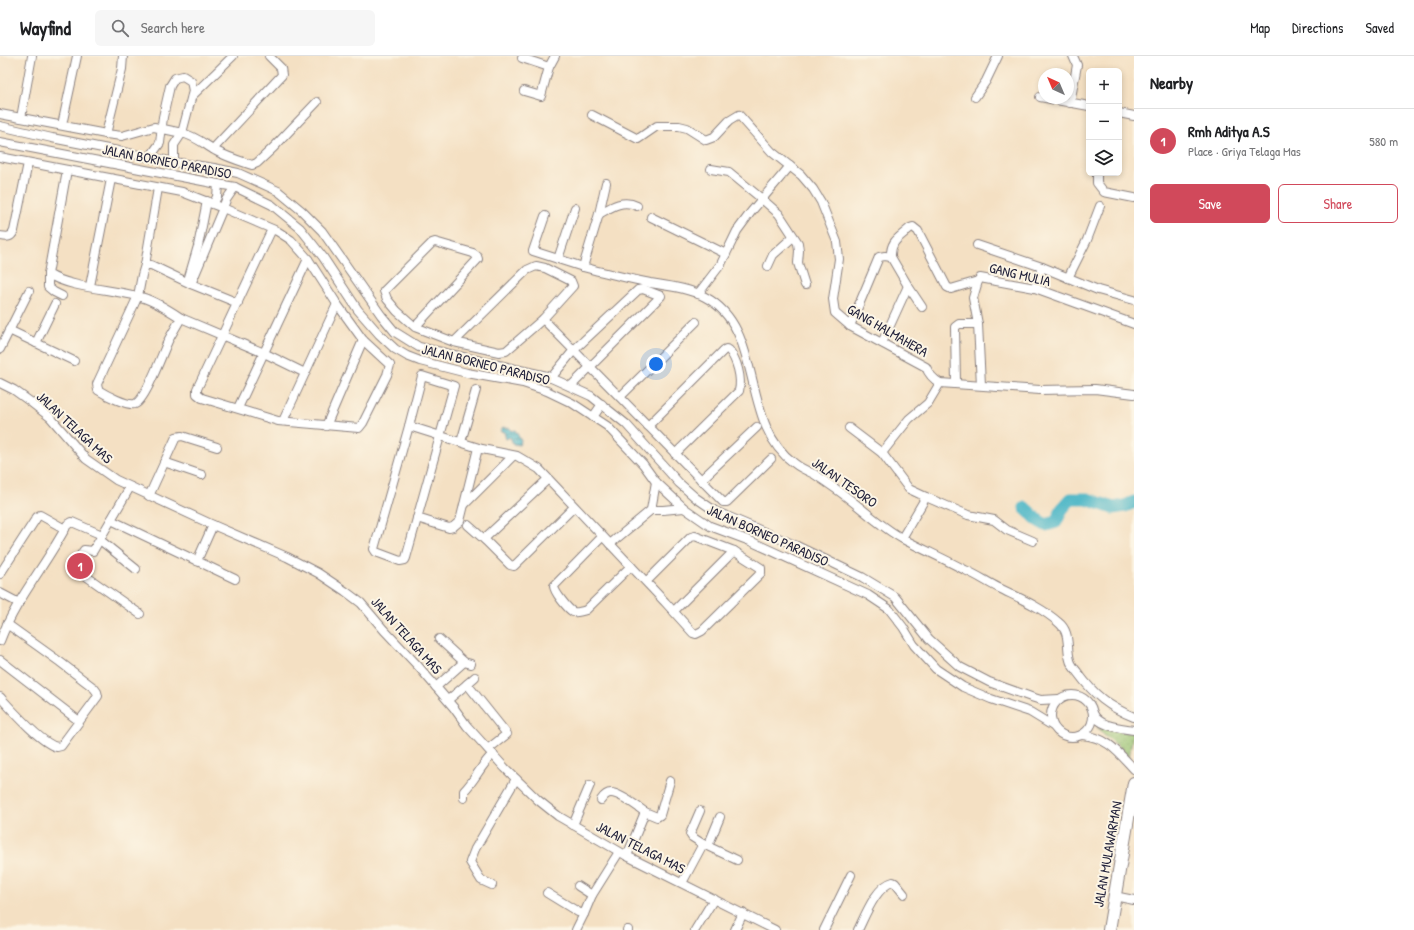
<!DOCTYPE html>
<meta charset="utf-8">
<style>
:root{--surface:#fff;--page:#f6f6f6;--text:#202124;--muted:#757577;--line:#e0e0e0;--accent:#d1495b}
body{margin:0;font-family:"Patrick Hand",sans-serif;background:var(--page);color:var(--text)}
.controls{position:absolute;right:12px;top:12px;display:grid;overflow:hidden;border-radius:6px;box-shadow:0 2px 6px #0003}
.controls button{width:36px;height:36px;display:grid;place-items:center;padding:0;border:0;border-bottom:1px solid var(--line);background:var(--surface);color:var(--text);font:20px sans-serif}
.compass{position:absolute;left:1038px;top:12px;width:36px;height:36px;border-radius:50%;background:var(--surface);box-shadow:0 2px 6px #0003;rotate:316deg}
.you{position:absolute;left:656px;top:308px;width:14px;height:14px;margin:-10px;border:3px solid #fff;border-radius:50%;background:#1a73e8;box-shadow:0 0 0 6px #1a73e833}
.badge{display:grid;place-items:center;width:26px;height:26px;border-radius:50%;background:var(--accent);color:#fff;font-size:13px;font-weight:700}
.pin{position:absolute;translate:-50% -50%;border:2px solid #fff;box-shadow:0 1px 4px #0006}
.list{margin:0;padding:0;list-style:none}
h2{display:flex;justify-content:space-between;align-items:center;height:52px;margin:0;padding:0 16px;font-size:17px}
h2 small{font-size:13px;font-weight:400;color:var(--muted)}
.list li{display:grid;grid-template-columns:26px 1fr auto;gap:12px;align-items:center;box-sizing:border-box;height:64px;padding:0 16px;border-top:1px solid var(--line)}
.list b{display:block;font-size:15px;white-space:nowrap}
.list p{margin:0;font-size:13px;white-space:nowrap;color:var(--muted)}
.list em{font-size:13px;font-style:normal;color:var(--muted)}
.actions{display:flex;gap:8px;padding:12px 16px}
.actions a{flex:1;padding:9px 0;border:1px solid var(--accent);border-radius:6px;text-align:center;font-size:14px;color:var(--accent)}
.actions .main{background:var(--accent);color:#fff}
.icon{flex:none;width:22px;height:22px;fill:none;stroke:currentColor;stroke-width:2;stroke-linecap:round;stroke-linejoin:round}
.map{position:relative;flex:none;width:1134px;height:874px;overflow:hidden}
header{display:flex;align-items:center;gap:24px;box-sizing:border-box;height:56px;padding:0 20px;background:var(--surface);border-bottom:1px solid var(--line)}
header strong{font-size:19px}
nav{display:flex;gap:22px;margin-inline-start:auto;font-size:14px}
.search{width:280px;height:36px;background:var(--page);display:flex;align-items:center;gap:10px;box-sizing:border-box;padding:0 14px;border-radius:6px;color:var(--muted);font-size:15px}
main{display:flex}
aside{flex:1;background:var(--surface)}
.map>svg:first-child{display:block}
</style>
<header>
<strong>Wayfind</strong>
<div class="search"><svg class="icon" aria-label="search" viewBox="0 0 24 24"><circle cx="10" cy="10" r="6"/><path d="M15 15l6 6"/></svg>Search here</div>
<nav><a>Map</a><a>Directions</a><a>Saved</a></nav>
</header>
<main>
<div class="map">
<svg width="1134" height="874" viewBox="0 0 1134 874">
<defs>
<pattern id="park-dots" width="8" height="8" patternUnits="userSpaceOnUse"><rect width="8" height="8" fill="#97c270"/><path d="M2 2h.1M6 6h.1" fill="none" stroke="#82a662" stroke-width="1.8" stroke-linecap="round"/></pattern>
<pattern id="water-rules" width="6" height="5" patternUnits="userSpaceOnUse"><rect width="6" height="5" fill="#49b5c6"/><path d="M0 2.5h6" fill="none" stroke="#3c93a2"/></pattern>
</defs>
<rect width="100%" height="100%" fill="#fcf5e5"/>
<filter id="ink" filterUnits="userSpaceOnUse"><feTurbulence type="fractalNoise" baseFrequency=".025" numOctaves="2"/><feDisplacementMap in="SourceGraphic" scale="8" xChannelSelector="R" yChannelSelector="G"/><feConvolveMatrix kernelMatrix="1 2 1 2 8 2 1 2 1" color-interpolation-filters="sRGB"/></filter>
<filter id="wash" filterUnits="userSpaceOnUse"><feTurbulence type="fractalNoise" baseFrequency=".012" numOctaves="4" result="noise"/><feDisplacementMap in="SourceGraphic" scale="16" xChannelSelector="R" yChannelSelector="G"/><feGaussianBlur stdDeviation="0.9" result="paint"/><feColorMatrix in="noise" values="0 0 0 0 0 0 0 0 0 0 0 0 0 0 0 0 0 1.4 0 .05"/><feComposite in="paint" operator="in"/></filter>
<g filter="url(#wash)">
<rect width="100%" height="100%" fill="#f4e0c3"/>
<path fill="url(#park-dots)" stroke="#5c7256" d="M 1097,672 L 1133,677 L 1129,702 L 1118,690 Z"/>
<path fill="url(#water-rules)" stroke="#366c80" d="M 503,371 L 506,372 L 509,371 L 511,375 L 515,374 L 521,385 L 519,389 L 513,388 L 510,381 L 506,383 L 504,376 L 500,375 Z"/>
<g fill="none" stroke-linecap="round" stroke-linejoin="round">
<path stroke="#49b5c6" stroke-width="13" d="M 1025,452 L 1039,465 L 1046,469 L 1056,466 L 1062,453 L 1071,443 L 1087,443 L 1113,452 L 1125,450 L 1134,446"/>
</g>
</g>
<g filter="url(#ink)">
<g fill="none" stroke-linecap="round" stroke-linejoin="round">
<defs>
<g id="minor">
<path d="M 522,2 L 549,11"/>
<path d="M 524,35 L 541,40 L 549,11 L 555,0"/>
<path d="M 192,40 L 233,0"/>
<path d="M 975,41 L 986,25 L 998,0"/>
<path d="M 1040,41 L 1089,50"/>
<path d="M 1070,47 L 1077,9 L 1073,0"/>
<path d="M 1119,57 L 1134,60"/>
<path d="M 0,58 L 106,78 L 122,80 L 154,71 L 182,77 L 193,35 L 191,25 L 183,20 L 175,22 L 170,30 L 163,61 L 160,87 L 150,101"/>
<path d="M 592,59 L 638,83 L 657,70 L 679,70 L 687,72 L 706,84 L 714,81 L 729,65 L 739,59 L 772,96 L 801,119 L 813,133 L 821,146 L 837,186 L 839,203 L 833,243 L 835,257 L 850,270 L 926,311 C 929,319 933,323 940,327 L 1040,334 L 1095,333 L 1134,338"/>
<path d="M 21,62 L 32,0"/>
<path d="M 62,69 L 77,0"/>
<path d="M 0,70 L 52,82 L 174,106 L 214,112 L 238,117 L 278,135 L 302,155 L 322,175 L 381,259 L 395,276 L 419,291 L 547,320 L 591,340 L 626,368 L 679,427 L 696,442 L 715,455 L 795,489 L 862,521 L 895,541 L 929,583 L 960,611 L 989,626 L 1031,641 L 1041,644 L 1059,643"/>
<path d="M 106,78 L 122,13 L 123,0"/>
<path d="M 0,86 L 218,128 L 235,131 L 272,149 L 300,172 L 323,201 L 358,254 L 379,278 L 395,293 L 407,300 L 420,305 L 467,317 L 523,327 L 547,335 L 572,347 L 607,370 L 643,408 L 656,426 L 684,452 L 710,470 L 750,485 L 868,539 L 889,553 L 903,571 L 914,589 L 936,613 L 963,631 L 991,643 L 1030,656 L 1053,670"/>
<path d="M 213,93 L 282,19 L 281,12 L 269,0"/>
<path d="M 0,101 L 182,136 L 223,152 L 191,228"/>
<path d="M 174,106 L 174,89 L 182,77 C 195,80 204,88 216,95 C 227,101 240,105 252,109 L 257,107 L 274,91 L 317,46"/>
<path d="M 711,113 L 729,116 L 762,143 L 779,158 L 798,187 L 799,195 L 798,207 L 805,229"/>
<path d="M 67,114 L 48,218 C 70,232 111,233 137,240 C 151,243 169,254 181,262 L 264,297 L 305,317"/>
<path d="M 1097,117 L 1097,127 L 1104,136 L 1134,142"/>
<path d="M 606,127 L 599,158 L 583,211 C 605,217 627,222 650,227 C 668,230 688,232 705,241 C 766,273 739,368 794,407 C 800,412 807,415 814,418 C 822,423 829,428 836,433 C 859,449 879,470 903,483 C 924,494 945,503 965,514 C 977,519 987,526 999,532 C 1019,542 1041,551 1058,566 C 1071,576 1066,590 1070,604 C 1071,609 1075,613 1078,617 C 1094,639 1109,651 1134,661"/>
<path d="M 235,131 L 226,144 L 223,152 L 277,175 L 291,184 L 308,203 L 337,248 L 363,284 L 390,309 L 387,319 L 363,367 L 359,372 L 278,365 L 202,342 L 197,338 L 197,333 L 272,173"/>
<path d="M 213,148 L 217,141 L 218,128"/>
<path d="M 599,158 C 611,151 623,143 637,150"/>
<path d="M 545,160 L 533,195 L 583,211"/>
<path d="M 651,161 L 726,198"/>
<path d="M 0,180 C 7,181 11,182 14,175 L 28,107"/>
<path d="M 977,189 L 1042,211 L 1098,234 L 1134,244"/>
<path d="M 891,201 C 890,185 899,182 910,172 L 913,171 L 918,175 L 947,231 L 951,233 L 978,225"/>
<path d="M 558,203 L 575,152"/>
<path d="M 145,209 L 158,132"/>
<path d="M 768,210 L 773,199 L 793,181"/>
<path d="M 48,218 L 48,231 L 54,236 L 62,240"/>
<path d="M 189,221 L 198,190 L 207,145"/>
<path d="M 1068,222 L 1087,184 L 1100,150"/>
<path d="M 90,230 L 111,123"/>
<path d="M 1035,232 L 1042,211"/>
<path d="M 698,238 L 721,208 L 737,175 L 751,156 L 790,110"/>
<path d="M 181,262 C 177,269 173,276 169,283 C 163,295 146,344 135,348 C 127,350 106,339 98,334 L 97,328 L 138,240 L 142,219 L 145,209 L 151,209 L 191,228 L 238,247"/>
<path d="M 543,263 L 723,446 L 727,446 L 771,403"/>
<path d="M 850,270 L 879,201 L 885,200 L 891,201 L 908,230 L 922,251"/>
<path d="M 415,271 L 478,203 L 477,200 L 473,197 L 435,186 L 432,187 L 384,235 L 387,243 L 397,255 L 415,271 L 454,286 L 499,296 L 506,295 L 543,263 L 573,230 L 571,225 L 545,212 L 536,210 L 527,214 L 454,286"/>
<path d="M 9,274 L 74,305"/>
<path d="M 36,287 L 55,248"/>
<path d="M 882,287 L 908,230"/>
<path d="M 0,293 L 29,235"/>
<path d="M 422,320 L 454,330 L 406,502 L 405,504 L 400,505 L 376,496 L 374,493 L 409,370 Z"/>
<path d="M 551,322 L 574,294 L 638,234 L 643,233 L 661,240 L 571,330"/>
<path d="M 0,327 L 14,334 L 32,347 L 50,361 L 86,403 L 116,424 L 213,469 L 287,501 L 318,517 L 345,535 L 361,547 L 384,574 L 418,610 L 454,652 L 467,670 L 505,712 L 538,744 L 558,760 L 627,800 L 775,874"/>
<path d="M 956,327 L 955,271 L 959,268 L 978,268"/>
<path d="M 981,329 L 978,268 L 973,242 L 978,225 L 980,222 L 1035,232 L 1134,268"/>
<path d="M 620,341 L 696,266"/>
<path d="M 238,352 L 308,203"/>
<path d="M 593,361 L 602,348"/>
<path d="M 283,365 L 337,248"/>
<path d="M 326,370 L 363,284"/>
<path d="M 409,370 L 482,393 L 517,400 L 539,413 L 665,546 L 693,577 L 696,578 L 702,575 L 761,517 L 761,512 L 734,495 L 695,480 L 691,481 L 646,526"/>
<path d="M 648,370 L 724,294 L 726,293 L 729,294 C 737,304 742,322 739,335 L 675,398"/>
<path d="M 849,372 L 882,397 L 909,433 L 926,441 L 902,482"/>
<path d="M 461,386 L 476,334"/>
<path d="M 882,397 L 909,363 L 928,347 L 940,327"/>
<path d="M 164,406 L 202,419"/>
<path d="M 548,423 L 486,481 L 485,484 L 510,509 L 514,510 L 574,451"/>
<path d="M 701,424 L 757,371"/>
<path d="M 130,431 L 93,495 L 84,494 L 73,511 L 140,558"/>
<path d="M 149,440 L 176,381 L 182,380 L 217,391"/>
<path d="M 926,441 L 968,459 L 994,464 L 1007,474 L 1033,485"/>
<path d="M 464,449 L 513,400"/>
<path d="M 651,454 L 656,426"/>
<path d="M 417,462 L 449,472 L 453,471 L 460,465 L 478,392"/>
<path d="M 111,464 L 235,523"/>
<path d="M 468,469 L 485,484"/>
<path d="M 602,481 L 554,530 C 554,536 568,553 573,556 C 577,557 583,555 586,554 L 631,510"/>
<path d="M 100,484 L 136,513"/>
<path d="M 610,488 L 651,454 L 663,454 L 684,452"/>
<path d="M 197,505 L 213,469"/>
<path d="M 0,518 L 37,461 L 40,459 L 65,473"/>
<path d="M 0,537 L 19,547"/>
<path d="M 674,555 L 734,495"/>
<path d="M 439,583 L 464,606 L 471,608"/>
<path d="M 0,585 C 16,543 46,509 67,469 L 72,466 L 102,479"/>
<path d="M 0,604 L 79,665"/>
<path d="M 467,628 L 475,621"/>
<path d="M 436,631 L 464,606"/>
<circle cx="1072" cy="660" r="21"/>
<path d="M 0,641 C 11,653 42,688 57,691 L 61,690 L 98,640 L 97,636 L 94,632 L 60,606 L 7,568"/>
<path d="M 448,644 L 467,628 L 507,678 L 488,693"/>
<path d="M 1093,657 C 1099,671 1121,672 1134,674"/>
<path d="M 1082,679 C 1107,681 1118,696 1134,713"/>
<path d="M 464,742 L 464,735 C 475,724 481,709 493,698"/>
<path d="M 601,744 C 603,741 607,737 611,737 C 620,737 638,751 645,756"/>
<path d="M 700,755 L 690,778 L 692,781 L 703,788"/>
<path d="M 573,769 L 590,729"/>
<path d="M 708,790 L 720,761"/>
<path d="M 627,800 L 645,756 L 657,761 L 660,759 L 670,725"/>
<path d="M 682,827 L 703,788 L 737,804"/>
<path d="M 492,829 L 481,824 L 470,806 L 475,793 L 516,723"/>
<path d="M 578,830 L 592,839"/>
<path d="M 547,837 L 578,856 L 584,858 L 592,839 L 619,796"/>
<path d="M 1114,840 L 1134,844"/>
<path d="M 576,874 L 584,858"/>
<path d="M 627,874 L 628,874"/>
<path d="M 695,874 L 714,843"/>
<path d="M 735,874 L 743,857"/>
<path d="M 824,874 L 851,819"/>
<path d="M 858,874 C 865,860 876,830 893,826 L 895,827 L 904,838"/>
</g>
<path id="highway" d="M 1109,874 L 1134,727"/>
</defs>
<use href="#minor" stroke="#8b817f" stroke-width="10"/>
<use href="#highway" stroke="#8b817f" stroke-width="14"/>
<use href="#minor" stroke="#fff" stroke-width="8"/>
<use href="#highway" stroke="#fff" stroke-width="12"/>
</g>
</g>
<g text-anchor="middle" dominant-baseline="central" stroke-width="4" stroke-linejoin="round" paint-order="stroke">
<g font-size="14" fill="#22223b" stroke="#fcf5e5">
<text transform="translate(167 105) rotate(11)">JALAN BORNEO PARADISO</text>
<text transform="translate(1020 218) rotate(13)">GANG MULIA</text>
<text transform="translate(888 274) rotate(30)">GANG HALMAHERA</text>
<text transform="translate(486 308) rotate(14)">JALAN BORNEO PARADISO</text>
<text transform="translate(75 371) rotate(43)">JALAN TELAGA MAS</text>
<text transform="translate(845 426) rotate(35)">JALAN TESORO</text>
<text transform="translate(768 479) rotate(24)">JALAN BORNEO PARADISO</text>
<text transform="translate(407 579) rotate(48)">JALAN TELAGA MAS</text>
<text transform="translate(641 791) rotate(27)">JALAN TELAGA MAS</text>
<text transform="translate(1107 798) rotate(-80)">JALAN MULAWARMAN</text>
</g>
</g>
</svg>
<div class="controls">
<button>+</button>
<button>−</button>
<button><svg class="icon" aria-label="layers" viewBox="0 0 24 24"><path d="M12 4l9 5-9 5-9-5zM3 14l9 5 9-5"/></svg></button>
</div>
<svg class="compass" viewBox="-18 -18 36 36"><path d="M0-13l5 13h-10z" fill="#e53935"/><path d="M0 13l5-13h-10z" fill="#757577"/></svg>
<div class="you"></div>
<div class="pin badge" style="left:80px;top:510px">1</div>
</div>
<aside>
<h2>Nearby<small></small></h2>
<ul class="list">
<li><span class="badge">1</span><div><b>Rmh Aditya A.S</b><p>Place · Griya Telaga Mas</p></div><em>580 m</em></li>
</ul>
<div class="actions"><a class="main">Save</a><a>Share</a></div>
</aside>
</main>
